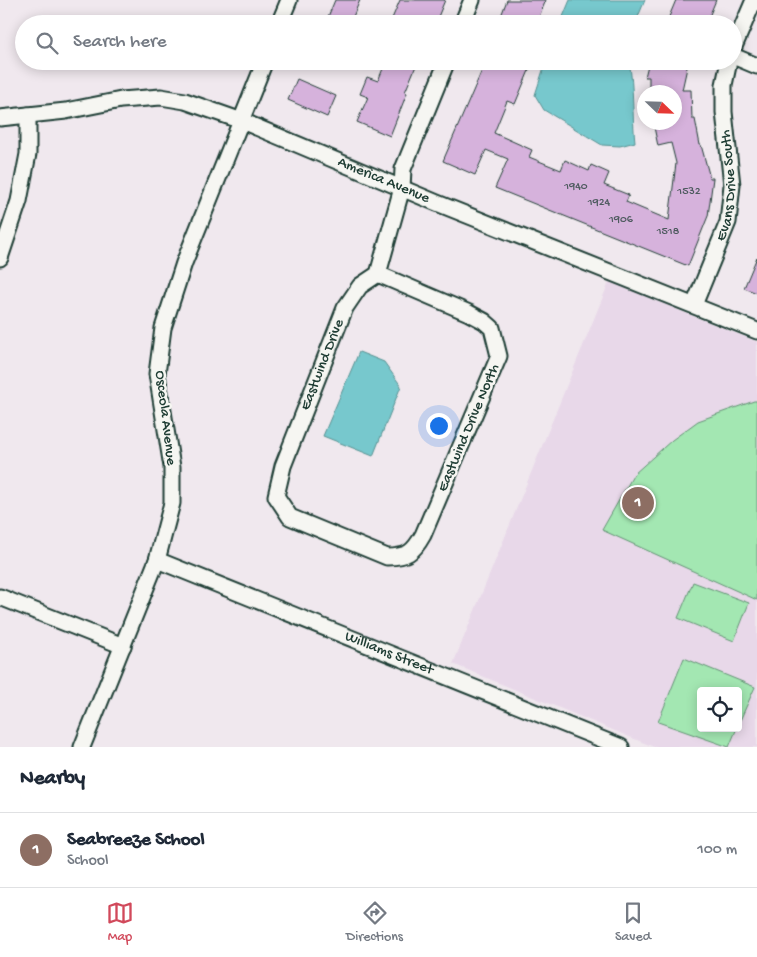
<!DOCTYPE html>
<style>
:root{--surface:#fff;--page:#f2f2f3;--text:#1f2937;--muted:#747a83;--line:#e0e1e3;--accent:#d1495b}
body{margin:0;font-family:"Gochi Hand",sans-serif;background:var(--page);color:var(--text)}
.controls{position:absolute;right:15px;bottom:15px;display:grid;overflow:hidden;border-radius:5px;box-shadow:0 2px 12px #0003}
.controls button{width:45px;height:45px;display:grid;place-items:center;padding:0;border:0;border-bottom:1px solid var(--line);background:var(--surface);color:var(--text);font:25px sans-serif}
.compass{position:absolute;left:637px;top:85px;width:45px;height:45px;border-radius:50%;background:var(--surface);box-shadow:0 2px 12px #0003;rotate:113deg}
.you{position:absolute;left:438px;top:425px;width:18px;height:18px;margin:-12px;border:4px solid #fff;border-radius:50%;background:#1a73e8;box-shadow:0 0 0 8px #1a73e833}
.badge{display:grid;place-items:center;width:32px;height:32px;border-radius:50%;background:var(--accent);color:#fff;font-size:16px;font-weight:700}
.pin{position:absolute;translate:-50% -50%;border:2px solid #fff;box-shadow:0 1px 5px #0006}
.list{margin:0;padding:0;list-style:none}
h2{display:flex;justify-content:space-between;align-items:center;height:65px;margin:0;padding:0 20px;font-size:21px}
h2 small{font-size:16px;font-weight:400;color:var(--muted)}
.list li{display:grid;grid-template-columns:32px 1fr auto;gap:15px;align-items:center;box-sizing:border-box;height:75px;padding:0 20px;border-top:1px solid var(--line)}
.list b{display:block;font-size:19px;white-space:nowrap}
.list p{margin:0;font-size:16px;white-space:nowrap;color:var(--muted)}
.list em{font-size:16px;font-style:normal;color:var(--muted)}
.icon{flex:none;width:28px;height:28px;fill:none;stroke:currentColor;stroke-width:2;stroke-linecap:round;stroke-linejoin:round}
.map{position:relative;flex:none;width:757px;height:747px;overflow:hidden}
.search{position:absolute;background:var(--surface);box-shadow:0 2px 12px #0003;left:15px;right:15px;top:15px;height:55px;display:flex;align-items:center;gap:12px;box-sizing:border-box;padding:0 18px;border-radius:28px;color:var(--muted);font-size:19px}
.sheet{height:140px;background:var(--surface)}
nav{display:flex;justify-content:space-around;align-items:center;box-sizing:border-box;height:70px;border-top:1px solid var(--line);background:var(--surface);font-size:14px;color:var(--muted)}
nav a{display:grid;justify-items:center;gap:2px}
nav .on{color:var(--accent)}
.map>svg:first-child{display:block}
</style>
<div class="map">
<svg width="757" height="747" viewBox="0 0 757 747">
<rect width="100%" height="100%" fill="#f0e8ee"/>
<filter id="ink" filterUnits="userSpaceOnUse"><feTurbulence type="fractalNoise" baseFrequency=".02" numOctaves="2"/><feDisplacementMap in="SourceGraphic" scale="10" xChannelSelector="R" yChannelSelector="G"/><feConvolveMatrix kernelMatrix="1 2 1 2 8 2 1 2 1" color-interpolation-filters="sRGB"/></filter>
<g filter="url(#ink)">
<path fill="#e8d8e9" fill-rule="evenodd" d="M 609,282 L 757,342 L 757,747 L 654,747 L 453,664 ZM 701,691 L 738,691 L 738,728 L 701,728 Z"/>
<g fill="#a3e7b2" stroke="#619273">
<path d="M 754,401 L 757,401 L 757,600 L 602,530 L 634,474 L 672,440 L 698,421 Z"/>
<path d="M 693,582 L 749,603 L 734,641 L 678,618 Z"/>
<path d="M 684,658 L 755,687 L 738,725 L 738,691 L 701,691 L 701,728 L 737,728 L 729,747 L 658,722 Z"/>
</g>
<g fill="#77c8cd" stroke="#549090">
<path d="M 570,0 L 645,0 L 635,24 L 560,24 Z"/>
<path d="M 546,61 L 629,61 C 634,88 632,115 635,142 L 620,146 L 602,145 L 544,110 L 535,95 Z"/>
<path d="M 359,352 L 384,362 L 401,386 L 373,456 L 323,436 Z"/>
</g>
<g fill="#d6b2dc" stroke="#1f3d34">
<path d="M 335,0 L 360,0 L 350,24 L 325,24 Z"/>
<path d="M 400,0 L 445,0 L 435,24 L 397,24 L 391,21 Z"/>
<path d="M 507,0 L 546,0 L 536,24 L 498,24 Z"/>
<path d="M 676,0 L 716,0 L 706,24 L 666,24 Z"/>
<path d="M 386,61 L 418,61 L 405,92 L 407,93 L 390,136 L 357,122 L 368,97 L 360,94 L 367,77 L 378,81 Z"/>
<path d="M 486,61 L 533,61 L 515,104 L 507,101 L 494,133 L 532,150 L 529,157 L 561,170 L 565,160 L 589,171 L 591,165 L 609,173 L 604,185 L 629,195 L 626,202 L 669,220 L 676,163 L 671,143 L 658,146 L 654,127 L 674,123 L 674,92 L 649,92 L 649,77 L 645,77 L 649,61 L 688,63 L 682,90 L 691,90 L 692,119 L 695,119 L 700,145 L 701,145 L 710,178 L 713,178 L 708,216 L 688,266 L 495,188 L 508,159 L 486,150 L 475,175 L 443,161 Z"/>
<path d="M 297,79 L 336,96 L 327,117 L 288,100 Z"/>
<path d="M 757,257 L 757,293 L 744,288 Z"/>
</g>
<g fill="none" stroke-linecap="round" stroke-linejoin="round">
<defs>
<g id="street">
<path d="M 279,24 L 289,0"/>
<path d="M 462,24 L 472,0"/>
<path d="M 733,49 L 754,0"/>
<path d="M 733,56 L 757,66"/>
<path id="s1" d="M 0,118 L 66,111 L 121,100 L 161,97 L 185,101 L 242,121 L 437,203 L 757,331"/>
<path d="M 0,258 L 19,201 L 28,154 L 28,115"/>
<path id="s2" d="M 378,274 L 469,313 L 484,321 L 492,328 L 499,356 L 423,535 C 413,553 407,557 387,557 L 290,517 L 276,496 L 283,466 L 345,308 L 360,286 L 378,274 L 402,188 L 403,169 L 447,61"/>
<path id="s3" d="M 694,305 L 728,222 L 732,185 L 724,112 L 724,85 L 729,61"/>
<path id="s4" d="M 157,560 L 621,747"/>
<path d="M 0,597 L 123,646"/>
<path d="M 82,747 L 157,560 L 172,503 L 172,467 L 157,374 L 163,328 L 184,263 L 265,61"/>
</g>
</defs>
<use href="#street" stroke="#1f3d34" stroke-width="19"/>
<use href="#street" stroke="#f6f6f2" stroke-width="15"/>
</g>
</g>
<g text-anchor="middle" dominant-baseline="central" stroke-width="5" stroke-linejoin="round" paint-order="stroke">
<g font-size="12" fill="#4d5a5e">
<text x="576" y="187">1940</text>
<text x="689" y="192">1532</text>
<text x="599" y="203">1924</text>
<text x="621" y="220">1906</text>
<text x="668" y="232">1518</text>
</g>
<g font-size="15" fill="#1f3d34" stroke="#f6f6f2">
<text stroke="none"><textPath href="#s1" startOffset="401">America Avenue</textPath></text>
<text stroke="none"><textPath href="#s3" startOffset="126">Evans Drive South</textPath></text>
<text stroke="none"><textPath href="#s2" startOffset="665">Eastwind Drive</textPath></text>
<text transform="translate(165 418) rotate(83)">Osceola Avenue</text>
<text transform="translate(469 428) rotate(-67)">Eastwind Drive North</text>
<text stroke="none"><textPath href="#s4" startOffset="250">Williams Street</textPath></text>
</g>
</g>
</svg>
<div class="controls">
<button><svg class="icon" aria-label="locate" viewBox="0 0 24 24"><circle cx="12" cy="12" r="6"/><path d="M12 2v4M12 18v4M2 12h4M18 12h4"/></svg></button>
</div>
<svg class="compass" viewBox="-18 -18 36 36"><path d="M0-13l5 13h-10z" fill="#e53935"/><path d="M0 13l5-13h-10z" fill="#747a83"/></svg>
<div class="you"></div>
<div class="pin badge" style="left:638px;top:503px;background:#8d6e63">1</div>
<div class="search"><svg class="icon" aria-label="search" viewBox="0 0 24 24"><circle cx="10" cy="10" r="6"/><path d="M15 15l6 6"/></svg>Search here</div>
</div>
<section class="sheet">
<h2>Nearby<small></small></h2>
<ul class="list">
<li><span class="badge" style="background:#8d6e63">1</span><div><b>Seabreeze School</b><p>School</p></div><em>100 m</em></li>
</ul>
</section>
<nav>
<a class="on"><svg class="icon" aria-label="map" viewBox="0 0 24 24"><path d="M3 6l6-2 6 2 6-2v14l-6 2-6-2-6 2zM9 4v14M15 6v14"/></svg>Map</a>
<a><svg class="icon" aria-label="directions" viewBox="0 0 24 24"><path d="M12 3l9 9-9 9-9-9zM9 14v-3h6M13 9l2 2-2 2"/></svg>Directions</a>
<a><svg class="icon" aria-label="saved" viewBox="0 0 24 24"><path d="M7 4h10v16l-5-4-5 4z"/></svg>Saved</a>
</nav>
